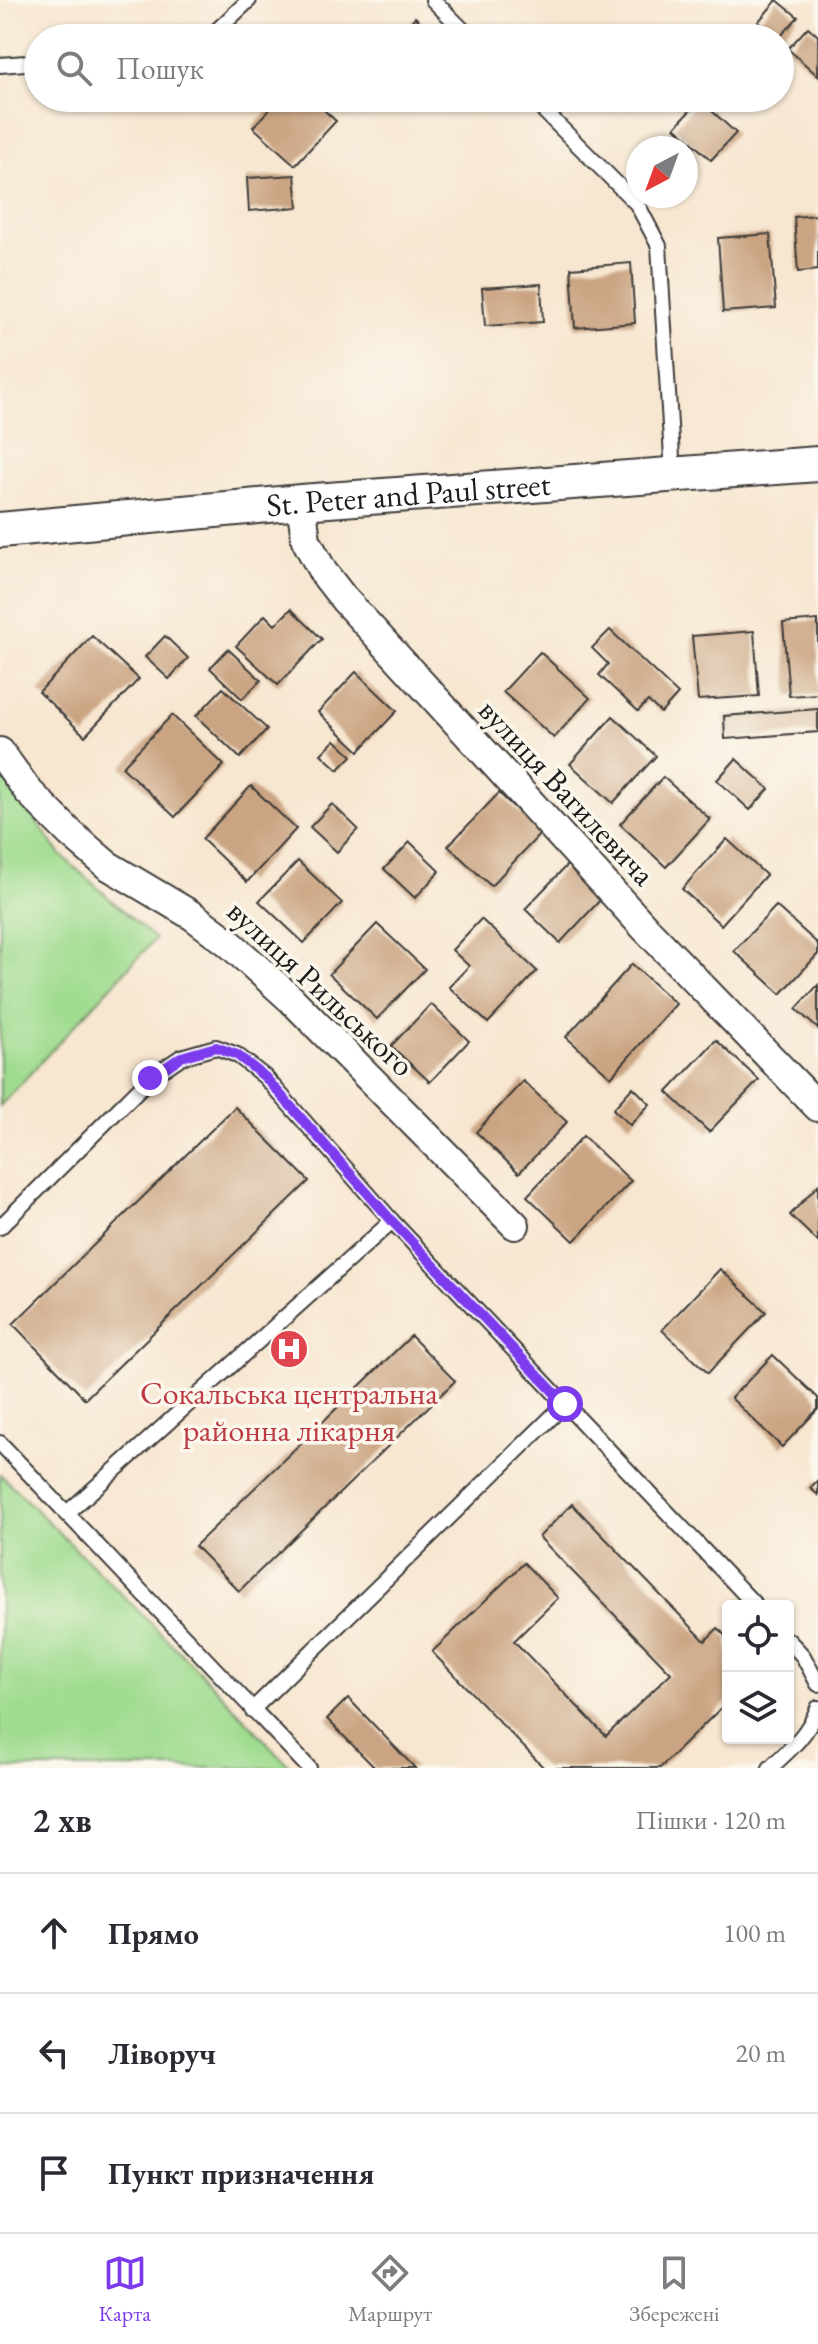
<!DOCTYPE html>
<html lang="uk">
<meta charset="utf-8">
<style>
:root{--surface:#fff;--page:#f2f2f3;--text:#2b2b33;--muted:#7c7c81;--line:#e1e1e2;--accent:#7c3aed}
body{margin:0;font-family:"EB Garamond",serif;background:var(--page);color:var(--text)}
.controls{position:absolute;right:24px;bottom:24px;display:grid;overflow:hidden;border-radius:8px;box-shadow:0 2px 6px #0004}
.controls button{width:72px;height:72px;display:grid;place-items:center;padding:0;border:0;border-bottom:2px solid var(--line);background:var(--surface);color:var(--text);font:40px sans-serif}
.compass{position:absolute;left:626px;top:136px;width:72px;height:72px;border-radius:50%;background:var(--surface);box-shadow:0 2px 6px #0004;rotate:221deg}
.stop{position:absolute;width:24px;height:24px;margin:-18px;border:6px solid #7c3aed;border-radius:50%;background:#fff}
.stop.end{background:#7c3aed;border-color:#fff;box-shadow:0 2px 8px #0008}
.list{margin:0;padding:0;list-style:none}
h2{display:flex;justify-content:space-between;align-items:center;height:104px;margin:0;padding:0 32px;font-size:34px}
h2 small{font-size:26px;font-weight:400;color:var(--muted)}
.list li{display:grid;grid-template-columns:52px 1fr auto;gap:24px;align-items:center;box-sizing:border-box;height:120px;padding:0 32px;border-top:2px solid var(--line)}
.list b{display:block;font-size:30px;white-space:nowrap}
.list em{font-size:26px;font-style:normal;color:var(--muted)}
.icon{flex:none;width:44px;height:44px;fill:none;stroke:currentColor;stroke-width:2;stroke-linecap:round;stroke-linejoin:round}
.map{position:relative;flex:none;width:818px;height:1768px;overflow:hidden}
.search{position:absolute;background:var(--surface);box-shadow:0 2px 6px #0004;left:24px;right:24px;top:24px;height:88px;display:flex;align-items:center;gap:20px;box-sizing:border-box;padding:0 28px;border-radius:44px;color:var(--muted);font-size:30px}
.sheet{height:464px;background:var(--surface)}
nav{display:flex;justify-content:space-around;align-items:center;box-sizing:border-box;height:112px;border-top:2px solid var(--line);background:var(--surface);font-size:22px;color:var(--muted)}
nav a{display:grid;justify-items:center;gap:4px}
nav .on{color:var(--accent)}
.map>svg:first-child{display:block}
</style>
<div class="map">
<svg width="818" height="1768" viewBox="0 0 818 1768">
<rect width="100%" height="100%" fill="#fbf7ec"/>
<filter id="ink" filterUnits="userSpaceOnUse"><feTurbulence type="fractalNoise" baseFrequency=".0125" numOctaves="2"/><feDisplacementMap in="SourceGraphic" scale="16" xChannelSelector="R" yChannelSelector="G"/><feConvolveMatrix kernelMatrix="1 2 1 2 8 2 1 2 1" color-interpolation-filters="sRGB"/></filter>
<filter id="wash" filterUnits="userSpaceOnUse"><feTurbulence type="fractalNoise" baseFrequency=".006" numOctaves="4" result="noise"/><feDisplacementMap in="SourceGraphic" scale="32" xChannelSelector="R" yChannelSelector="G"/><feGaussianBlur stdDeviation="1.8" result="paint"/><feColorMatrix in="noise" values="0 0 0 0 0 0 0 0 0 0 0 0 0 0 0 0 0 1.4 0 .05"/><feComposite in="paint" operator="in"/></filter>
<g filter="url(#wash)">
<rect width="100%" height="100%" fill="#f7e6d0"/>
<g fill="#a0dc90" stroke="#5e7c56" stroke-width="2">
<path d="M 0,771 L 61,855 L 155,939 L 0,1106 Z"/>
<path d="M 0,1474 L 206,1678 L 291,1768 L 0,1768 Z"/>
</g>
<g id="blocks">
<g fill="#cba583">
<path d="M 777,0 L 798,17 L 779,38 L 776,38 L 758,22 Z"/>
<path d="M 415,17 L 438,38 L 397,38 Z"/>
<path d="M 808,27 L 818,36 L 818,76 L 788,49 Z"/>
<path d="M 280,98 L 311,98 L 336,121 L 295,165 L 253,127 Z"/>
<path d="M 700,100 L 736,133 L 711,160 L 675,127 Z"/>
<path d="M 295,175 L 298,207 L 249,211 L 247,178 Z"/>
<path d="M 818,215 L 818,270 L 798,272 L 794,217 Z"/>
<path d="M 770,234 L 776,308 L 723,312 L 718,238 Z"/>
<path d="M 631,263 L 635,323 L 575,328 L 571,268 Z"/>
<path d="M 541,284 L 543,322 L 485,326 L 482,288 Z"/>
<path d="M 291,609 L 322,639 L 278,685 L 236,646 L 265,615 L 275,625 Z"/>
<path d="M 818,620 L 818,694 L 789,696 L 783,623 Z"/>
<path d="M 610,630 L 678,694 L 661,713 L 648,701 L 638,711 L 599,675 L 608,664 L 592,648 Z"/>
<path d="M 754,631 L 759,696 L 698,700 L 692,636 Z"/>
<path d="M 92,636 L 139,679 L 85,736 L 39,692 Z"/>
<path d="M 165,636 L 188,658 L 169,679 L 145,657 Z"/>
<path d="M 228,649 L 261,680 L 242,699 L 210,668 Z"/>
<path d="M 540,652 L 590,698 L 554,738 L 503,692 Z"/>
<path d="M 356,672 L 397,711 L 359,751 L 318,712 Z"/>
<path d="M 223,688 L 267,729 L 240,758 L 196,716 Z"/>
<path d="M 818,709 L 818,732 L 725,739 L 724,716 Z"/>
<path d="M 172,715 L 224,765 L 175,817 L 122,767 Z"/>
<path d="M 613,716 L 656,756 L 613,803 L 570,764 Z"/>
<path d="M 335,740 L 352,756 L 338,770 L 321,754 Z"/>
<path d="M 736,759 L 769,789 L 750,810 L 717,780 Z"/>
<path d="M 663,777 L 710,819 L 666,867 L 620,824 Z"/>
<path d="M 251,786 L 296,829 L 247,882 L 202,839 Z"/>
<path d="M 499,793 L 541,833 L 491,886 L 448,846 Z"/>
<path d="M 332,804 L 358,829 L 337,852 L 310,827 Z"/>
<path d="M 727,839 L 766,875 L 721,925 L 682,889 Z"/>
<path d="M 410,842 L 440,871 L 415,898 L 384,869 Z"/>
<path d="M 298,861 L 342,903 L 304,943 L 259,901 Z"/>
<path d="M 568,864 L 603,897 L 560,943 L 525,909 Z"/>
<path d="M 776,906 L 818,944 L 818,954 L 781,994 L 734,951 Z"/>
<path d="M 481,919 L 537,971 L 488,1023 L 449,987 L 469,966 L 452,950 Z"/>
<path d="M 377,924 L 425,969 L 377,1019 L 329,974 Z"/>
<path d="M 632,964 L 676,1004 L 611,1077 L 566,1037 Z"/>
<path d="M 818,985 L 818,1029 L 796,1009 Z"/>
<path d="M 431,1004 L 469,1041 L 430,1082 L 391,1046 Z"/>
<path d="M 716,1040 L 759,1080 L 709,1132 L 667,1092 Z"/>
<path d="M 523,1081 L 567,1122 L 519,1173 L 476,1132 Z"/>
<path d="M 633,1087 L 650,1104 L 630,1125 L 613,1109 Z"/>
<path d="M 235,1107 L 309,1181 L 85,1399 L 13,1324 Z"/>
<path d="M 583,1136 L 631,1181 L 574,1241 L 527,1196 Z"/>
<path d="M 818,1185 L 818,1242 L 790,1215 Z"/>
<path d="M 720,1269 L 766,1312 L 708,1373 L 662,1330 Z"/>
<path d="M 411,1336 L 455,1381 L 239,1591 L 195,1546 Z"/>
<path d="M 773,1355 L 818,1398 L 818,1409 L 782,1447 L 731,1398 Z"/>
<path d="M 818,1480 L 818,1495 L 810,1488 Z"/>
<path d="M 572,1504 L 705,1641 L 718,1628 L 728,1639 L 728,1701 L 660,1768 L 544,1768 L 432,1652 L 524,1563 L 558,1598 L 514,1641 L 606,1736 L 671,1673 L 539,1537 Z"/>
<path d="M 348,1698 L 415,1768 L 375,1768 L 327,1719 Z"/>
</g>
</g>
</g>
<g filter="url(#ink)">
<use href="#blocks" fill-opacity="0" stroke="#3d3a37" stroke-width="2"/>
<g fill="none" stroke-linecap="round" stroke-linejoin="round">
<defs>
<g id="service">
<path d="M 433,0 L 471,38"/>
<path d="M 209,38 L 249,0"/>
<path d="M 0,65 L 38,62"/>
<path d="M 531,98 L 637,204 L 659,246 L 673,474"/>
<path d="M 0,1227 L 150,1078 L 181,1057 L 216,1047 L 237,1055 L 265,1077 L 392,1221 L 565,1404"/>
<path d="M 0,1443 L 309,1768"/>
<path d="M 66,1514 L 392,1221"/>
<path d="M 788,1640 L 803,1656 L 818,1684"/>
<path d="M 252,1710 L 565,1404 L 756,1606"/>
<path d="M 770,1768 C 790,1750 808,1734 818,1708"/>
</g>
<g id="minor">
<path d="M 301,502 L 306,540 L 323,572 L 344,599 L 646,929 L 818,1107"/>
<path d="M 0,752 L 28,791 L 71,834 L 107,865 L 193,916 L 229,943 L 292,1000 L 515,1225"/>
</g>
<g id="tertiary">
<path id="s1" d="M 0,530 L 301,502 L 818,464"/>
</g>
</defs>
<use href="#service" stroke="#3d3a37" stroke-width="18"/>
<use href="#minor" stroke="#3d3a37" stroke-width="32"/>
<use href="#tertiary" stroke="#3d3a37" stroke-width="38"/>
<use href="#service" stroke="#fff" stroke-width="14"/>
<use href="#minor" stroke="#fff" stroke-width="28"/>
<use href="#tertiary" stroke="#fff" stroke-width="34"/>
</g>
</g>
<g fill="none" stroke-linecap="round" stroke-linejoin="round" filter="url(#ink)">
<path stroke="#7c3aed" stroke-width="10" d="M 150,1078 L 181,1057 L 216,1047 L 237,1055 L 265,1077 L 392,1221 L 565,1404"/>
</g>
<defs>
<symbol id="hospital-disc" viewBox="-11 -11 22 22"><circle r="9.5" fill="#e0444e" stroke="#fbf7ec"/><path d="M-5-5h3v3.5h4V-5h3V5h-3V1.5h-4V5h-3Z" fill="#fff"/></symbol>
</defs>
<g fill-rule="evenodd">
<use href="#hospital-disc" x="267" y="1327" width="44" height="44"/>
</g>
<g text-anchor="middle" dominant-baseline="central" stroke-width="7" stroke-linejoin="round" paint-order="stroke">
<g font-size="32" fill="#1c1c1c" stroke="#fbf7ec">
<text stroke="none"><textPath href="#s1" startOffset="410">St. Peter and Paul street</textPath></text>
<text transform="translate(567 792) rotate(47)">вулиця Вагилевича</text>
<text transform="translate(321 988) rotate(43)">вулиця Рильського</text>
</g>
<g font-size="32" fill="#be3a42" stroke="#fbf7ec">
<text x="289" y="1393">Сокальська центральна<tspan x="289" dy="37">районна лікарня</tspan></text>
</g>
</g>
</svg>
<div class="controls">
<button><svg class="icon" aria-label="locate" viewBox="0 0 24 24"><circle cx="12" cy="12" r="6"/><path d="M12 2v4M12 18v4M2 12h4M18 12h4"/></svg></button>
<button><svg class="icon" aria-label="layers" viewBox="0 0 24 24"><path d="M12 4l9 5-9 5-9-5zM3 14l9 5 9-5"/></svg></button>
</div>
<svg class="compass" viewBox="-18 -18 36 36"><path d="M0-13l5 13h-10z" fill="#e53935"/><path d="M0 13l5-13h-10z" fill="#7c7c81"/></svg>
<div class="stop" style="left:565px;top:1404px"></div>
<div class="stop end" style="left:150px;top:1078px"></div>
<div class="search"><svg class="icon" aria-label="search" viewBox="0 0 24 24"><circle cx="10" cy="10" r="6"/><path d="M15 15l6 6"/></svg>Пошук</div>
</div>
<section class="sheet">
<h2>2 хв<small>Пішки · 120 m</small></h2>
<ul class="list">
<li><svg class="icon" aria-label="ahead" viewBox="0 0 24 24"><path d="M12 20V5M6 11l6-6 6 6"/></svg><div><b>Прямо</b></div><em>100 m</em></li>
<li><svg class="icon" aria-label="left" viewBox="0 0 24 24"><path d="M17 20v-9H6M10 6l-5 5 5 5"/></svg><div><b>Ліворуч</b></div><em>20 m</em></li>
<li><svg class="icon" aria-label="arrive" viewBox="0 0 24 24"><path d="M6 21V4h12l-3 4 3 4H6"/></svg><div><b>Пункт призначення</b></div></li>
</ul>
</section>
<nav>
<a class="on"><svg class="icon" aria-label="map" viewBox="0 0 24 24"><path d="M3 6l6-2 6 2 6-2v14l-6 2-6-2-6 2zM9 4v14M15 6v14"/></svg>Карта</a>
<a><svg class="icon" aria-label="directions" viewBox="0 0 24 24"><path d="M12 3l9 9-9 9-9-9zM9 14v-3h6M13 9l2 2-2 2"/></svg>Маршрут</a>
<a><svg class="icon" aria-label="saved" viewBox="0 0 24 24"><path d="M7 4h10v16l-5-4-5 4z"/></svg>Збережені</a>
</nav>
